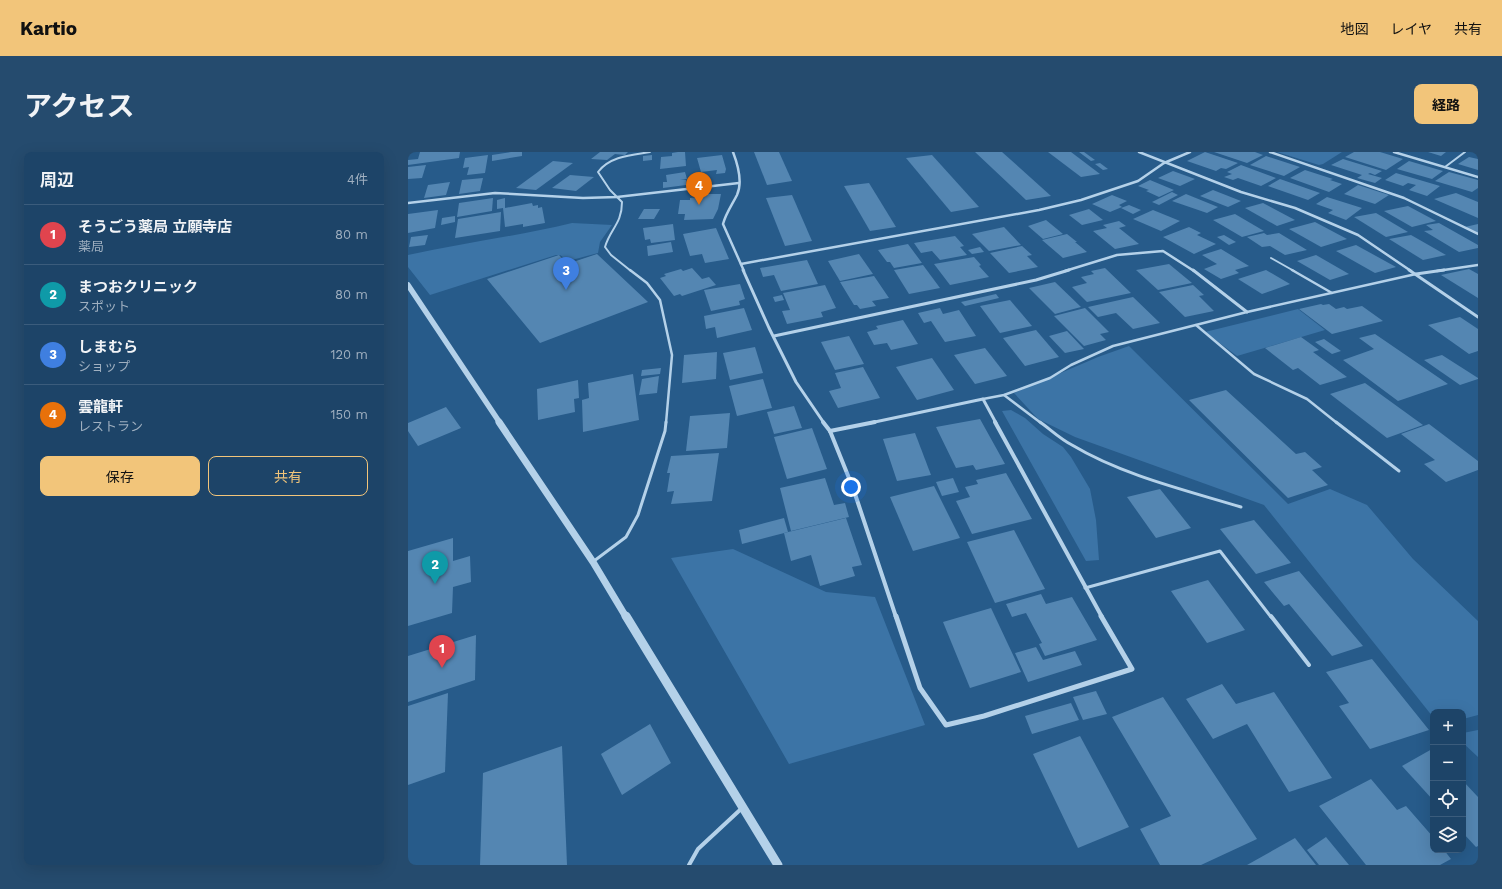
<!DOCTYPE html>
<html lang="ja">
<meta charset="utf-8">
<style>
:root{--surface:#1d4468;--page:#254b6e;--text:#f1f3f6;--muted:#a0b0c0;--line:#3b5c7c;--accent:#f2c57a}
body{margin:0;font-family:"Work Sans","Noto Sans JP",sans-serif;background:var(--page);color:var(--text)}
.controls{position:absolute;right:12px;bottom:12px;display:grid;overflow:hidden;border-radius:8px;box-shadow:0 4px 16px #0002}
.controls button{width:36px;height:36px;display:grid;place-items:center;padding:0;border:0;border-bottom:1px solid var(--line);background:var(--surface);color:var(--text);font:20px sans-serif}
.you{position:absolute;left:443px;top:335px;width:14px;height:14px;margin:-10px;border:3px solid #fff;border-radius:50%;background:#1a73e8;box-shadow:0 0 0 6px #1a73e833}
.badge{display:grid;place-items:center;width:26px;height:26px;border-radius:50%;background:var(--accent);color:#fff;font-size:13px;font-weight:700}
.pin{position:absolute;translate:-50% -33px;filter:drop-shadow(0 1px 2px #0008)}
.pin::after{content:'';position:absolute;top:21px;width:14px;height:12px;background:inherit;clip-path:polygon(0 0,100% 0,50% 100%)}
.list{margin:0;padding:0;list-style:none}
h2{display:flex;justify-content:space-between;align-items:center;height:52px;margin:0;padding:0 16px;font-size:17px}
h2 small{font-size:13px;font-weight:400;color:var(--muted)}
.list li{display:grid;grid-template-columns:26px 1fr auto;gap:12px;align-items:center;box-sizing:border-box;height:60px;padding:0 16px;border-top:1px solid var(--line)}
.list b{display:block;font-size:15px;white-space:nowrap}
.list p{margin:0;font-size:13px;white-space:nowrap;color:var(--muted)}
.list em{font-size:13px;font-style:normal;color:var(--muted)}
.actions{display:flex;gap:8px;padding:12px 16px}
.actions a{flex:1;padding:9px 0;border:1px solid var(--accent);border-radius:8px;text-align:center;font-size:14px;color:var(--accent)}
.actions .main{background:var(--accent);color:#111}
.icon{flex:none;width:22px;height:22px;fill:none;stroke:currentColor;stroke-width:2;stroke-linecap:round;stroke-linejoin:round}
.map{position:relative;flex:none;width:1070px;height:713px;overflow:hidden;border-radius:8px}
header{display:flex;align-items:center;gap:24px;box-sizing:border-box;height:56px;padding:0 20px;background:var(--accent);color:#111}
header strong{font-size:19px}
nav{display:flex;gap:22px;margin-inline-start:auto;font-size:14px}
.intro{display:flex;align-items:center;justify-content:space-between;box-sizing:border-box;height:96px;padding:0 24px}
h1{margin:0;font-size:28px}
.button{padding:10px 18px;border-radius:8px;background:var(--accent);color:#111;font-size:14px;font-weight:700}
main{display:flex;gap:24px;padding:0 24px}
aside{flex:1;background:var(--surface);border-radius:8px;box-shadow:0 4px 16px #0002}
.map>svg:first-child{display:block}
</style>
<header>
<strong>Kartio</strong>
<nav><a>地図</a><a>レイヤ</a><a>共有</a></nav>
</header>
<div class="intro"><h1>アクセス</h1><a class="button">経路</a></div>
<main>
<aside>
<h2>周辺<small>4件</small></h2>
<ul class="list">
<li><span class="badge" style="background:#e0444e">1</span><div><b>そうごう薬局 立願寺店</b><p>薬局</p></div><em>80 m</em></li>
<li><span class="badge" style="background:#0f9aa8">2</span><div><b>まつおクリニック</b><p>スポット</p></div><em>80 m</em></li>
<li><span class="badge" style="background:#3f7fe0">3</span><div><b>しまむら</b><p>ショップ</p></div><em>120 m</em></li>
<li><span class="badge" style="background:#e8710a">4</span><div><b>雲龍軒</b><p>レストラン</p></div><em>150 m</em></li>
</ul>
<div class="actions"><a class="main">保存</a><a>共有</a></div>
</aside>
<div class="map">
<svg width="1070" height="713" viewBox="0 0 1070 713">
<rect width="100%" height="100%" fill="#275b8a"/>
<g fill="#3c74a6">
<path d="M 869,0 L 934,0 L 915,12 L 911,13 Z"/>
<path d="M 164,71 L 204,73 L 192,90 L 190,101 L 160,109 L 152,103 L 148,103 L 22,143 L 0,115 L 0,103 C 54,91 110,84 164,71 Z"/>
<path d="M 890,157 L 917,178 L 829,204 L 797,180 Z"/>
<path d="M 721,194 L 880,352 L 922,337 L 959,353 L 1005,407 L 1070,469 L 1070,563 L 1055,567 L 1055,560 L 1025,560 L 1025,565 L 856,353 L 667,285 L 630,267 L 606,241 L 690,205 Z"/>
<path d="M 603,258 L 617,266 L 635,282 L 655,295 L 663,305 L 682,337 L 688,368 L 691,408 L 678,409 L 594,259 Z"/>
<path d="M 325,397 L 418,440 L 467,445 L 517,573 L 381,612 L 263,406 Z"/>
<path d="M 1070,578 L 1070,605 L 1055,591 L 1055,581 Z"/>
</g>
<g fill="#5486b2">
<path d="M 12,0 L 52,0 L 51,6 L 0,13 L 0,8 L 10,7 Z"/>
<path d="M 103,0 L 114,0 L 114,4 L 84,9 L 84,3 Z"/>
<path d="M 192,0 L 220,0 L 217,3 L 207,2 L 199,8 L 183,7 Z"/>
<path d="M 270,0 L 277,0 L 278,14 L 252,17 L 253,5 L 264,4 L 264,1 Z"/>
<path d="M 346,0 L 371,0 L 384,29 L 359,33 Z"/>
<path d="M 567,0 L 594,0 L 643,44 L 618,48 Z"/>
<path d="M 640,0 L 663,0 L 692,22 L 673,25 Z"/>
<path d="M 671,0 L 676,0 L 687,8 L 683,9 Z"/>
<path d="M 797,0 L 830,11 L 818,17 L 813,16 L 808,19 L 779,9 Z"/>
<path d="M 806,0 L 847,0 L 855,3 L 839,11 Z"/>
<path d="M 946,0 L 972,0 L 995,7 L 978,18 L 937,5 Z"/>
<path d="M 1020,0 L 1038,0 L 1033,4 Z"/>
<path d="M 80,3 L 77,21 L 59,23 L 61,15 L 55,16 L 57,6 Z"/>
<path d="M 244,3 L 244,8 L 235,9 L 235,4 Z"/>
<path d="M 314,3 L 318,17 L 317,21 L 308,22 L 309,18 L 293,20 L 289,6 Z"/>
<path d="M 524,3 L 571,55 L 543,60 L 498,6 Z"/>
<path d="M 858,4 L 892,15 L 876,24 L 842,13 Z"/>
<path d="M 1061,5 L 1070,7 L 1070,18 L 1050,12 Z"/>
<path d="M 935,7 L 974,19 L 967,23 L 962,21 L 960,22 L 974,26 L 967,31 L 949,26 L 954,23 L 923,13 Z"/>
<path d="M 145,9 L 165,11 L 128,38 L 108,36 Z"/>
<path d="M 1001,9 L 1035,19 L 1024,27 L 989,17 Z"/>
<path d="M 692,11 L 700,17 L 695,18 L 687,12 Z"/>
<path d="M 18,13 L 14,26 L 0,27 L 0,15 Z"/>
<path d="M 833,13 L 868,26 L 853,34 L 830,26 L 825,28 L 816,25 L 824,22 L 819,20 Z"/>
<path d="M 897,18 L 925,27 L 922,28 L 934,32 L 921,40 L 882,26 Z"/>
<path d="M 765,19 L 787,27 L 772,34 L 750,26 Z"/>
<path d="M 277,20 L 279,27 L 272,28 L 278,28 L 278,33 L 255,36 L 255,30 L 259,30 L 258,23 Z"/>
<path d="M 1041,20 L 1070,28 L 1070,36 L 1064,40 L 1027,29 Z"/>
<path d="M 988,21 L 1032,34 L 1019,44 L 1001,38 L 1008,33 L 1000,31 L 995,34 L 977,28 Z"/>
<path d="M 162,23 L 186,25 L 168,39 L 144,36 Z"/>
<path d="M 75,26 L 72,39 L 51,42 L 54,28 Z"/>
<path d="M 872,27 L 912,41 L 900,48 L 860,34 Z"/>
<path d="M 742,28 L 766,38 L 751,45 L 738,39 L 741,38 L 730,34 Z"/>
<path d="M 42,30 L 38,43 L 16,46 L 20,33 Z"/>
<path d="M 461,31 L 488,75 L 462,79 L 436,34 Z"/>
<path d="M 950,33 L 981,43 L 967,52 L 936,42 Z"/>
<path d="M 805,38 L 833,49 L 820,55 L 792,44 Z"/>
<path d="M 764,40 L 770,43 L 751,53 L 744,50 Z"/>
<path d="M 1048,41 L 1070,50 L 1070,66 L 1026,47 Z"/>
<path d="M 299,42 L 313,42 L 310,57 L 305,67 L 276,68 L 277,62 L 270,62 L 272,48 L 282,48 L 282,46 L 299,44 Z"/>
<path d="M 778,42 L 810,55 L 799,61 L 764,49 Z"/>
<path d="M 384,43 L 404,89 L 377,94 L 358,46 Z"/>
<path d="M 704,43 L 719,49 L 711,53 L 714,55 L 702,60 L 684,52 Z"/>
<path d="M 919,45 L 954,56 L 938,68 L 920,61 L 925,58 L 908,52 Z"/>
<path d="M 85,46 L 84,59 L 49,65 L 51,51 Z"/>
<path d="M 97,46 L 97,56 L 124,51 L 125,54 L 130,53 L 130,56 L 134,55 L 137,71 L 115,75 L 115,72 L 97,75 L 95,56 L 89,57 L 89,48 Z"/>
<path d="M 855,51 L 887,68 L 869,74 L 837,56 Z"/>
<path d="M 721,53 L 733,58 L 725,62 L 713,56 Z"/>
<path d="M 1000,54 L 1028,69 L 1004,75 L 976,59 Z"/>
<path d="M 236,57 L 252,57 L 246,67 L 230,67 Z"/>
<path d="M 681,57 L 695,68 L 674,73 L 661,63 Z"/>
<path d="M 30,58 L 27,76 L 0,81 L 0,62 Z"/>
<path d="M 745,58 L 772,69 L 753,79 L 725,67 Z"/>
<path d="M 93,60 L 92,79 L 47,86 L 50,67 Z"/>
<path d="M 968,61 L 1000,80 L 978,85 L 946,65 Z"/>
<path d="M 827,62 L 856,79 L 834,85 L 805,68 Z"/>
<path d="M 47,64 L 47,70 L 33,73 L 34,66 Z"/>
<path d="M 638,68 L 655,82 L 635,87 L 620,74 Z"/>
<path d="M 711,69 L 718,74 L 711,76 L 731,92 L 707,97 L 685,79 L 699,76 L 695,73 Z"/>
<path d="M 907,70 L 939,87 L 913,95 L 881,77 Z"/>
<path d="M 1031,71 L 1070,93 L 1070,96 L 1051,100 L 1016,79 L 1025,78 L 1018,73 Z"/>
<path d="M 265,72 L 267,88 L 243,91 L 242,87 L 237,88 L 235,76 Z"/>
<path d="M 1070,72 L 1070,82 L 1057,75 Z"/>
<path d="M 596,75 L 613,93 L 581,99 L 564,82 Z"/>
<path d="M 781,75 L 793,81 L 789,83 L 808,92 L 786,102 L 755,85 Z"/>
<path d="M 308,76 L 321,107 L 297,111 L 294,102 L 282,104 L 275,82 Z"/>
<path d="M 856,81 L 859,83 L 871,81 L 899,98 L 877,103 L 862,94 L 854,95 L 839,85 Z"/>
<path d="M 659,82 L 669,90 L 667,90 L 679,100 L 655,106 L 634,88 Z"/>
<path d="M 20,83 L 17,93 L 1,95 L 3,85 Z"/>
<path d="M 816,83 L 828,90 L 821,93 L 809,85 Z"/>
<path d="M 1003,83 L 1038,103 L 1015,108 L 981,87 Z"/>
<path d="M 547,84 L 556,94 L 552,95 L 559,103 L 532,108 L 524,99 L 513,101 L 506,91 Z"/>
<path d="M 263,90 L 265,100 L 240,104 L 239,94 Z"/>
<path d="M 500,92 L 514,111 L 486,116 L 482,110 L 479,110 L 470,98 Z"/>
<path d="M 948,93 L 988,115 L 967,121 L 928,99 Z"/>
<path d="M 614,94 L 624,103 L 619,104 L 630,115 L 601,121 L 582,101 Z"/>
<path d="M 572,95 L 576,100 L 564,102 L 560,98 Z"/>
<path d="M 813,97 L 841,114 L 827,118 L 831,121 L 813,127 L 796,117 L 809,112 L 794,103 Z"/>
<path d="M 189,102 L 240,150 L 132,191 L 79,127 L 151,103 L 159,112 Z"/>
<path d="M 451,102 L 465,122 L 432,129 L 420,109 Z"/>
<path d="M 908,103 L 941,122 L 922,128 L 889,109 Z"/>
<path d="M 566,105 L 573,113 L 571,114 L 581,125 L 542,133 L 526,112 Z"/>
<path d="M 399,108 L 410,132 L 373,139 L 366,123 L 355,125 L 352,116 Z"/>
<path d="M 761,112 L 784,131 L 750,138 L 728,118 Z"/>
<path d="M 515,113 L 532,136 L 501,142 L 486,118 Z"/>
<path d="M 284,116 L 294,127 L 301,125 L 308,133 L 274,144 L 272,142 L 266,144 L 252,126 L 258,124 L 256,122 L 273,117 L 275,119 Z"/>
<path d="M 697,116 L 723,141 L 679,150 L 664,135 L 679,131 L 673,125 L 686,122 L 683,119 Z"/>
<path d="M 1061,117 L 1070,122 L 1070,146 L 1033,123 Z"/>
<path d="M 858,118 L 882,132 L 854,142 L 830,127 Z"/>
<path d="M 466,124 L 481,146 L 464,149 L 468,154 L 452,157 L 449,153 L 446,153 L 432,130 Z"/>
<path d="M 647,130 L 673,155 L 647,162 L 621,136 Z"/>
<path d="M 332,132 L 337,147 L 331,149 L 332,153 L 303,159 L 296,138 Z"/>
<path d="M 417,133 L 428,156 L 413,160 L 415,165 L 379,172 L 374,159 L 382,158 L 375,141 Z"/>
<path d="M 785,133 L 796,143 L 791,144 L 806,159 L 777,165 L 751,140 Z"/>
<path d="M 588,142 L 591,146 L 557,154 L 553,150 Z"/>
<path d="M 374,143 L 376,148 L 367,150 L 365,145 Z"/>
<path d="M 725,145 L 752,171 L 725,177 L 708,161 L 690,165 L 680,155 Z"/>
<path d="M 602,148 L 624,174 L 592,181 L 572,154 Z"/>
<path d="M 913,152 L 915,153 L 921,152 L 928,157 L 936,155 L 939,157 L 954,154 L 975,169 L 924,182 L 891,157 Z"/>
<path d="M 336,156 L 344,178 L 309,186 L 307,175 L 298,177 L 296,164 Z"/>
<path d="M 532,156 L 535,162 L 551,158 L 568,184 L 537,190 L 523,169 L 516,171 L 510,161 Z"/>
<path d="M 677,156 L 701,180 L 692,182 L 698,188 L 676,194 L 646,164 Z"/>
<path d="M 1052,165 L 1070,177 L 1070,199 L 1061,202 L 1020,173 Z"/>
<path d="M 495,168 L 510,192 L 483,198 L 479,191 L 466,193 L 459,180 L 470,177 L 468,174 Z"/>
<path d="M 628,178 L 651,205 L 617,214 L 595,186 Z"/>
<path d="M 659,179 L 676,197 L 657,201 L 641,184 Z"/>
<path d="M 967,182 L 1040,232 L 990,249 L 935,208 L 966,197 L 951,186 Z"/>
<path d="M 441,184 L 456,212 L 427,218 L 413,190 Z"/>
<path d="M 893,185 L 911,198 L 905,200 L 939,225 L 912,233 L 890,216 L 885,218 L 857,196 Z"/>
<path d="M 916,187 L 933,199 L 924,202 L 907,190 Z"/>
<path d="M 347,195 L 355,221 L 322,228 L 315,201 Z"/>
<path d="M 577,196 L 599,224 L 567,232 L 546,203 Z"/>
<path d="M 309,200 L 308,227 L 274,231 L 276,203 Z"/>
<path d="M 1034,203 L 1070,226 L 1070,227 L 1052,233 L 1016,208 Z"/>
<path d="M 524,206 L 546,238 L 509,248 L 488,215 Z"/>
<path d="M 455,215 L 472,246 L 430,256 L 421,239 L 433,236 L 427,221 Z"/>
<path d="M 253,216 L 252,222 L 233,224 L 234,218 Z"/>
<path d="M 225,222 L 231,268 L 175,280 L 174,248 L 181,246 L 180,231 Z"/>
<path d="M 251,224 L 249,241 L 231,243 L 234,227 Z"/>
<path d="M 355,227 L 364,256 L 329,264 L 321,234 Z"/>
<path d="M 170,228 L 171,246 L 166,247 L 167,260 L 130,268 L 129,237 Z"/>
<path d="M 957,231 L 1015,273 L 979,286 L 922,242 Z"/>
<path d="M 818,238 L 888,302 L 897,300 L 914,315 L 904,318 L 920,333 L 880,346 L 781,248 Z"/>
<path d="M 386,254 L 394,276 L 366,282 L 359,260 Z"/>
<path d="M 38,255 L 53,276 L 10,294 L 0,279 L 0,271 Z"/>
<path d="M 322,261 L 319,296 L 278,299 L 282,264 Z"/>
<path d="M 572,267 L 597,312 L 568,318 L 565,313 L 548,316 L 528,275 Z"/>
<path d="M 1021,272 L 1070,309 L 1070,318 L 1038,330 L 1016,312 L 1027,308 L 993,282 Z"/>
<path d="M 404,276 L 419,317 L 379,327 L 366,285 Z"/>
<path d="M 507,281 L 523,323 L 489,329 L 475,287 Z"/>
<path d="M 311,301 L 304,349 L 263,352 L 266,339 L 259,340 L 262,321 L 259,321 L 263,304 Z"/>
<path d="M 598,321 L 624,367 L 564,382 L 548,349 L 562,345 L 557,335 L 570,332 L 568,328 Z"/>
<path d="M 417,326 L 426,353 L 437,351 L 441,365 L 383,379 L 372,336 Z"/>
<path d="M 545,326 L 551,340 L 534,344 L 528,330 Z"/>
<path d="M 526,334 L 552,386 L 505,399 L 482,345 Z"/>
<path d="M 752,337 L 783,376 L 748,386 L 719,345 Z"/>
<path d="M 376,366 L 380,380 L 334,392 L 331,378 Z"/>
<path d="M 438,366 L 454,413 L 444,415 L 447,424 L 412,434 L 403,403 L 383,409 L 376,381 Z"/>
<path d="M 846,368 L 883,411 L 848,422 L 812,377 Z"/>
<path d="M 606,378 L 637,437 L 587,451 L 559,390 Z"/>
<path d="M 45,386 L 45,409 L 62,404 L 63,430 L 45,435 L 44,461 L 0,474 L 0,399 Z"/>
<path d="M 891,419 L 955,494 L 924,504 L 881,452 L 876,454 L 856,430 Z"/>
<path d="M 800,428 L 837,478 L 799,491 L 763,439 Z"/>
<path d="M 633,442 L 638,452 L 664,445 L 689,488 L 637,504 L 631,492 L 634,491 L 618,461 L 604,465 L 598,452 Z"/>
<path d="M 583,456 L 613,520 L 562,536 L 535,470 Z"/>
<path d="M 68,483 L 67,528 L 0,550 L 0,504 Z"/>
<path d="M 628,495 L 635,508 L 667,499 L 674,513 L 620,530 L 607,501 Z"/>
<path d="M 964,507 L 1021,578 L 962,597 L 931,554 L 941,551 L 918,520 Z"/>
<path d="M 814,532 L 828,552 L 866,540 L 924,626 L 881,640 L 839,572 L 805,587 L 778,547 Z"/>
<path d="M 688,539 L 699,562 L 675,568 L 665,545 Z"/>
<path d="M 40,541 L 37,620 L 0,633 L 0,554 Z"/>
<path d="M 755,545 L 849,687 L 793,713 L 752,713 L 732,677 L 763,664 L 704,565 Z"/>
<path d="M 663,551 L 671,568 L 624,582 L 617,564 Z"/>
<path d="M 242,572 L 263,611 L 214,643 L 193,602 Z"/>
<path d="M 672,584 L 721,675 L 670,696 L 625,602 Z"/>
<path d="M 154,594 L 159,713 L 72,713 L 75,621 Z"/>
<path d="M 1024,597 L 1025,598 L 1025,648 L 994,614 Z"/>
<path d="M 963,627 L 989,658 L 998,654 L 1025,685 L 1025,698 L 1036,698 L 1043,707 L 1032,713 L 958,713 L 911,654 Z"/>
<path d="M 1055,629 L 1070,645 L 1070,694 L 1068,695 L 1055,681 Z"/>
<path d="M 918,685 L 941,713 L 911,713 L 899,698 Z"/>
<path d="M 887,686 L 908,713 L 839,713 Z"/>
</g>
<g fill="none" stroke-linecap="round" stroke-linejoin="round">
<g stroke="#b4d1e9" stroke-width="2">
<path d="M 1037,15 L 1057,0"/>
<path d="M 863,106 L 886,119"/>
<path d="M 223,119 L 203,103 L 197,95 C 202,77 214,72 214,50 L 202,38 L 190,20 C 202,4 224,3 242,0"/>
</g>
<g stroke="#b4d1e9" stroke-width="2.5">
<path d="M 222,118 L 239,131 L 252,148 L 264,203 L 258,271"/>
<path d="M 884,118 L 924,141"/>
<path d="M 788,173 L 846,222 L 899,247 L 929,271"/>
<path d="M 596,243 L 633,271"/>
<path d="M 575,247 L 596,243 L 642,226 L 663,213 L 705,194 L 839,160 L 1008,122"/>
</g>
<g stroke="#b4d1e9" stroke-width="3">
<path d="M 632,270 C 642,277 652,287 664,293 C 714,323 777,338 833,355"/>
<path d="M 928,270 L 991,319"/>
<path d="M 186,409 L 218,385 L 230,363 L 257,279 L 258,270"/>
<path d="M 677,436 L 812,399 L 863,465"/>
</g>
<g stroke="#b4d1e9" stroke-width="4">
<path d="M 863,464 L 901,513"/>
<path d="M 281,713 L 290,697 L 333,657"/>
</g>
<g stroke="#b4d1e9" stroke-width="2.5">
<path d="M 325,0 C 330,13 335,30 329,43 C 324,53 318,61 315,72 L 336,119"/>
<path d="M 731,0 L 833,40 L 887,56 L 950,83 L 1003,119"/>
<path d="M 862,0 L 996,46 L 1070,82"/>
<path d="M 986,0 L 1070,25"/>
<path d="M 0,51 L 87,41 L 175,46 L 209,45 L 331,31"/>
<path d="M 333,112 L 631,58 L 673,48 L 730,29 L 756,11 L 782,0"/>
<path d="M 657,119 L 709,103 L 755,99 L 786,119"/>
<path d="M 1029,119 L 1070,113"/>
</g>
<g stroke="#b4d1e9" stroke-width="3">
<path d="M 335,118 L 361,176 L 388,230 L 416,271"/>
<path d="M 785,118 L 839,160"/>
<path d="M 1001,118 L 1070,165"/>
<path d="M 1008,122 L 1036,118"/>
<path d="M 366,184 L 628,128 L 661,118"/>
<path d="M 462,271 L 575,247 L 588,271"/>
</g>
<g stroke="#b4d1e9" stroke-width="4">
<path d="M 415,270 L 422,279"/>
<path d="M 587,270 L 694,465"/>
<path d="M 422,279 L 445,336 L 488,465"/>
<path d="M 422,279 L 467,270"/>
</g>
<path stroke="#b4d1e9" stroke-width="5" d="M 488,464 L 512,536 L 538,573 L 576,564 L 724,517 L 693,464"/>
<path stroke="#b4d1e9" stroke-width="5.5" d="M 0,133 L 92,271"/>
<path stroke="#b4d1e9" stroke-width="7" d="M 91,270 L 185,410 L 218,465"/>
<path stroke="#b4d1e9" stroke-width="9" d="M 218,464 L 370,713"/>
</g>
</svg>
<div class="controls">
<button>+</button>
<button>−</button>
<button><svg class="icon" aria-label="locate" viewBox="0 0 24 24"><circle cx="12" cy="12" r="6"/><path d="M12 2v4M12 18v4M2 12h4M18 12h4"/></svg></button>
<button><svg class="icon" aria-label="layers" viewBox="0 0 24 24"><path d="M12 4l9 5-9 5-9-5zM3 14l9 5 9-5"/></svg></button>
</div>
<div class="you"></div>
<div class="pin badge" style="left:34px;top:516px;background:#e0444e">1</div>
<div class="pin badge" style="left:27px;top:432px;background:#0f9aa8">2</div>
<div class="pin badge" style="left:158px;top:138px;background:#3f7fe0">3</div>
<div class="pin badge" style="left:291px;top:53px;background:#e8710a">4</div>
</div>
</main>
